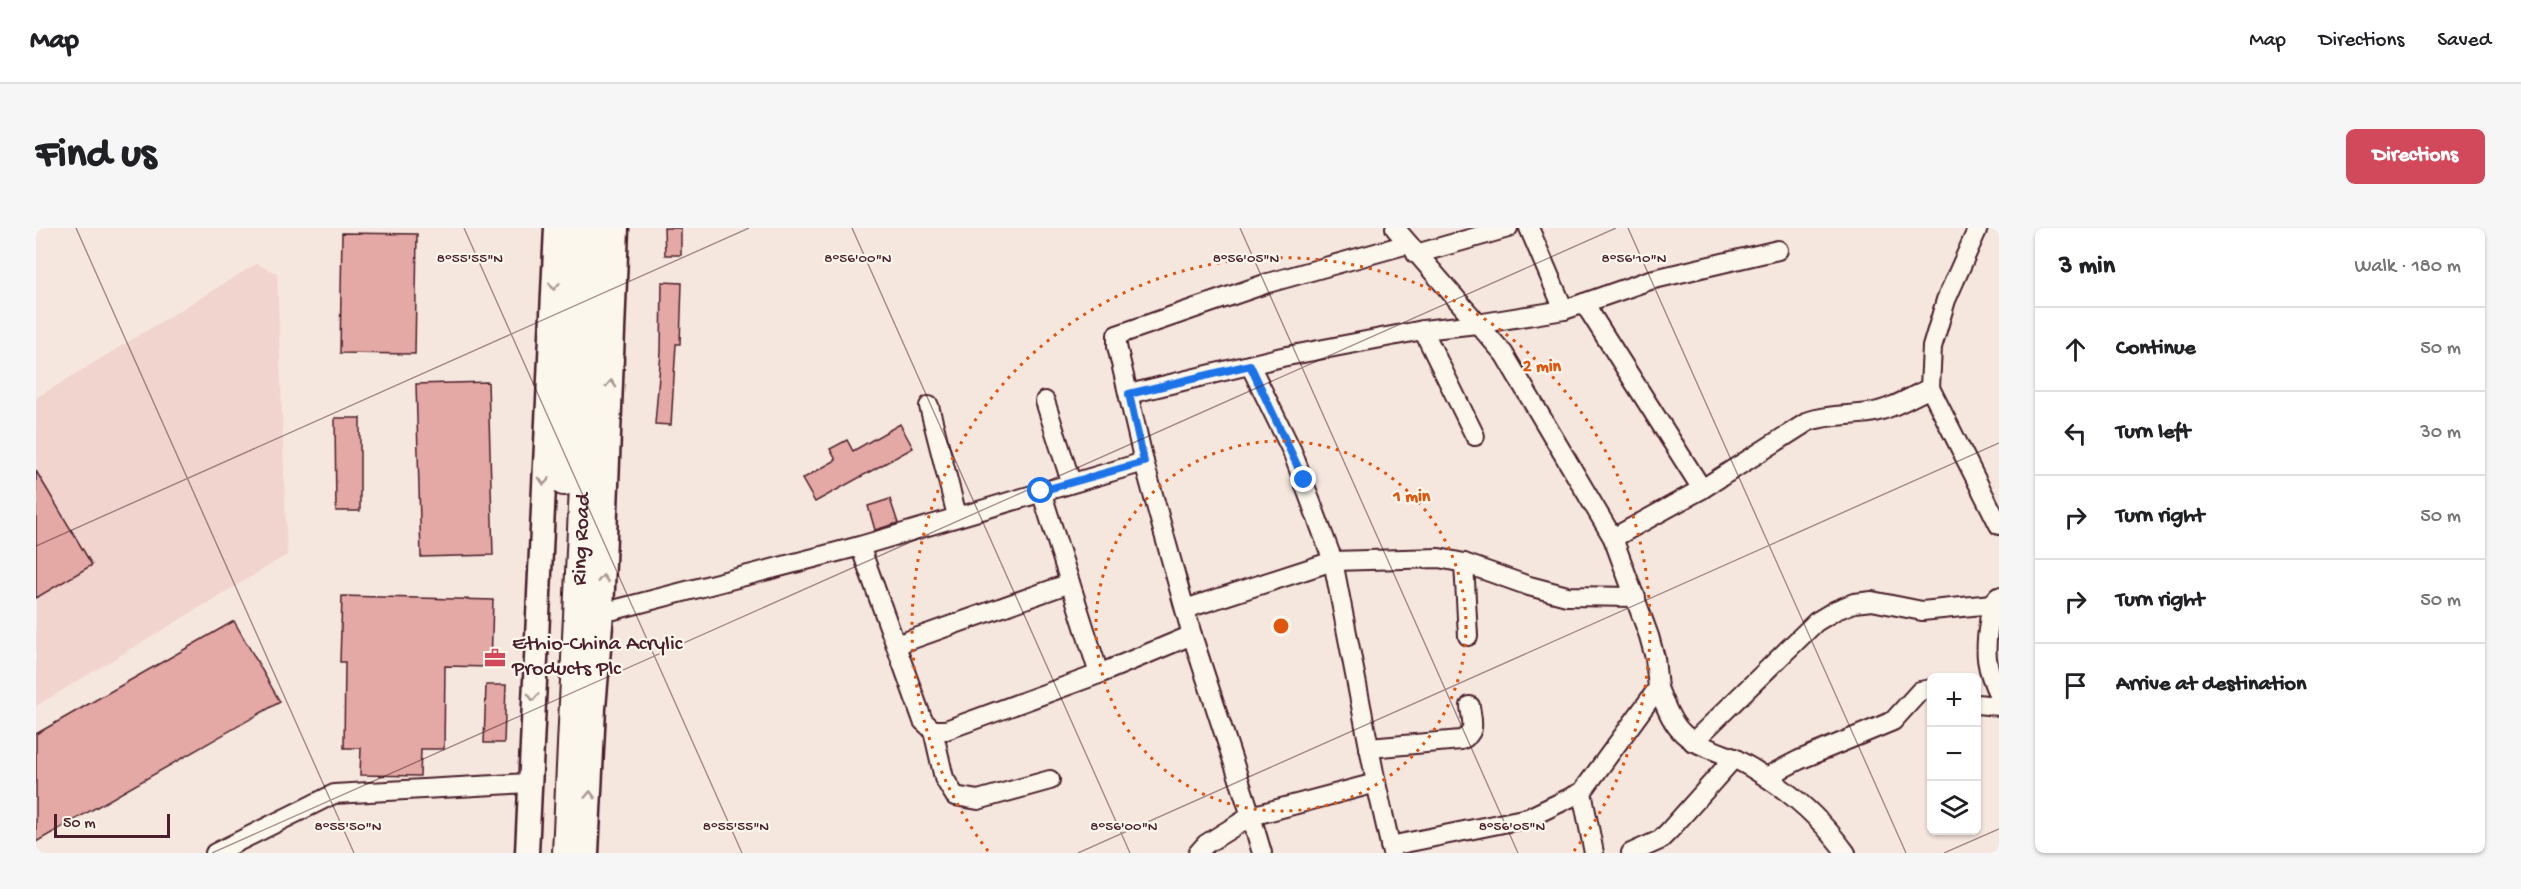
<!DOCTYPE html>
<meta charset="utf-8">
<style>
:root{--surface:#fff;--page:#f6f6f6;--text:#202124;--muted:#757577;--line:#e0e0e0;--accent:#d1495b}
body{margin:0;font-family:"Gochi Hand",sans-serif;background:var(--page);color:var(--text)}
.controls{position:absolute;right:18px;bottom:18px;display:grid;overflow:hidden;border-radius:9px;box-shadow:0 2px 4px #0004}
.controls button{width:54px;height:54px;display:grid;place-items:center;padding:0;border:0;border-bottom:2px solid var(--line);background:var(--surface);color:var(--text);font:30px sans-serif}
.scale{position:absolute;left:18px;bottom:15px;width:116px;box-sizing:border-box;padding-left:6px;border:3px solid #4a1f2b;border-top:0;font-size:16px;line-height:21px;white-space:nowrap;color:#4a1f2b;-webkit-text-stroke:4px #fbf7ec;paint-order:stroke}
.stop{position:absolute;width:18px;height:18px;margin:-14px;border:4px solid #1a73e8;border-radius:50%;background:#fff}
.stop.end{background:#1a73e8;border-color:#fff;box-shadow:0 2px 6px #0008}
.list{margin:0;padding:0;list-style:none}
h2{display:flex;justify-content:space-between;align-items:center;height:78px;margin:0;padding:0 24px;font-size:26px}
h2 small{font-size:20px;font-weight:400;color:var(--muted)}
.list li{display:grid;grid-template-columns:39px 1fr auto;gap:18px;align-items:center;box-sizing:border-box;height:84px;padding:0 24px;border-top:2px solid var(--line)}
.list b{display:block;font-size:22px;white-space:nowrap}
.list em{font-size:20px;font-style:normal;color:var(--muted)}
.icon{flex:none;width:33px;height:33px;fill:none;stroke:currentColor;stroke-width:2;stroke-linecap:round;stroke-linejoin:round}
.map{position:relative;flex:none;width:1963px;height:625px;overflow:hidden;border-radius:9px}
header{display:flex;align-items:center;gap:36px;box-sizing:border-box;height:84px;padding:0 30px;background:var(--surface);border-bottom:2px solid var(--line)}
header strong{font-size:28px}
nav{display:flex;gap:33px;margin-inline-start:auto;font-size:21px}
.intro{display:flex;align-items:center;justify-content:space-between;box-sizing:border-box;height:144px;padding:0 36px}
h1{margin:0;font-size:42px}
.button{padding:15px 27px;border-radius:9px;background:var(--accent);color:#fff;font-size:21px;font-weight:700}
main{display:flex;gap:36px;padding:0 36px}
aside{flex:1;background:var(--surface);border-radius:9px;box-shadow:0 2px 4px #0004}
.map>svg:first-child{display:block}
</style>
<header>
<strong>Map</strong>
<nav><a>Map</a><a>Directions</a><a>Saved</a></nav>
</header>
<div class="intro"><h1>Find us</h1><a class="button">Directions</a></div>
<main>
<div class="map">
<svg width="1963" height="625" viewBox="0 0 1963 625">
<rect width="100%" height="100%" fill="#f6e7de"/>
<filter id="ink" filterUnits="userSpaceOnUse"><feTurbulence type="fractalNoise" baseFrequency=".0167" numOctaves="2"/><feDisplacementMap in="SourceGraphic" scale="12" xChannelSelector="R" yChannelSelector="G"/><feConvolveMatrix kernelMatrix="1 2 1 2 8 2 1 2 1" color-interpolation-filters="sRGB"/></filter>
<g filter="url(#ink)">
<path fill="#f1d4cd" d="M 220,36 L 241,45 L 251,327 L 0,478 L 0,170 Z"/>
<g fill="#e4a9a4" stroke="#4a1f2b" stroke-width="1.5">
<path d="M 628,0 L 645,0 L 645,27 L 629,27 Z"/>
<path d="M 306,5 L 381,6 L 379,126 L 304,125 Z"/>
<path d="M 626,54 L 646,55 L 644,116 L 640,116 L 635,197 L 619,196 L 625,124 Z"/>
<path d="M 452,154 L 457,327 L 385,329 L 380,156 Z"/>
<path d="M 299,190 L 324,190 L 324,283 L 300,283 Z"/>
<path d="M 864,196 L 877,220 L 779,274 L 766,251 L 800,232 L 794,221 L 811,212 L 817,223 Z"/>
<path d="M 0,243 L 56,337 L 0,370 Z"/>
<path d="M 854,271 L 862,295 L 839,302 L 832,278 Z"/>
<path d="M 306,368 L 457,372 L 455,439 L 409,438 L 408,521 L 385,521 L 384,548 L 324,547 L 325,520 L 308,520 L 309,434 L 304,434 Z"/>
<path d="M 198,393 L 244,474 L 0,614 L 0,506 Z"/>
<path d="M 450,457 L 470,457 L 468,515 L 448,515 Z"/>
</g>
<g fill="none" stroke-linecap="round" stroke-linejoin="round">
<defs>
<g id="minor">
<path d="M 1359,0 L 1468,126 L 1577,310 L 1613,408 L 1619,430 L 1622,460 L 1546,564 L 1558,625"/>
<path d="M 1493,0 L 1528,82"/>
<path d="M 1380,26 L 1472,0"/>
<path d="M 1548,75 L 1666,261 L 1577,310"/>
<path d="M 1387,102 L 1439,208"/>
<path d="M 1214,137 L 1256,223 L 1297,333 L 1340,555 L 1215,588 L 1226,625"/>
<path d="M 1894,160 L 1896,119 L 1910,72 L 1942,0"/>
<path d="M 1093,166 L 1246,129 L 1387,102 L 1441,96 L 1528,82 L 1614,52 L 1742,22"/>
<path d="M 1009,173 L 1035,254"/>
<path d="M 893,178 L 921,288"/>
<path d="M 1666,261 L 1773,193 C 1793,186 1812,188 1833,185 C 1854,182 1875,169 1894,160 L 1963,297"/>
<path d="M 1005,263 L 1063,446"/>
<path d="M 824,318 L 887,493 L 897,502 L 910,502 L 1063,446 L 1156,407"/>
<path d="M 1428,335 L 1432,408"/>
<path d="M 1962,369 C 1955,377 1954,384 1953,395 C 1948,426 1950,440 1963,468"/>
<path d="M 1149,381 L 1297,333 L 1403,330 L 1428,335 L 1493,358 L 1531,368 L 1600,369"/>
<path d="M 566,385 L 824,318 L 1108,234"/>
<path d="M 860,417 L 1034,355"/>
<path d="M 1622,460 C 1642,511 1648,511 1698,530"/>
<path d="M 1940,476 L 1963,478"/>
<path d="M 897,502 L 908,550 L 919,568 L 942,572 L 1014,552"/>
<path d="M 1657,514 L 1780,394 L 1800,382 L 1818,375 L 1836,373 L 1886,383 L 1956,376"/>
<path d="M 1333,520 L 1425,512 C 1441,505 1436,494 1434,478"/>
<path d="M 1732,548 L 1763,532 L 1857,493 L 1884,463 L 1896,461"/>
<path d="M 1340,555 L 1356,625"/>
<path d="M 1354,618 L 1492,590 L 1546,564"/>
<path d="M 179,625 L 298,566 L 493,555"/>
<path d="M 1162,625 L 1170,616 L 1215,588 L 1156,407 L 1108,234 L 1081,118 L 1081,107 L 1232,55 L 1372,16"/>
<path d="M 1595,625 L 1624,612 L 1633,603 L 1698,530 C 1743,554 1780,583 1810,625"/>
</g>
<g id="tertiary">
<path d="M 491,625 L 520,0"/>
<path d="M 551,625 L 558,480 L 566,385 L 581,0"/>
</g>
<g id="trunk">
<path d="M 528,252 L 539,0"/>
<path id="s1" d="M 532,625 L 561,0"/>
</g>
</defs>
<use href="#minor" stroke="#4a1f2b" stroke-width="22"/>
<use href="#tertiary" stroke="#4a1f2b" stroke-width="27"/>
<use href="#trunk" stroke="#4a1f2b" stroke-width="34"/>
<use href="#minor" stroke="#fbf7ec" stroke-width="18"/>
<use href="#tertiary" stroke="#fbf7ec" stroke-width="22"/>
<use href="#trunk" stroke="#fbf7ec" stroke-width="30"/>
</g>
<defs><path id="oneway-chevron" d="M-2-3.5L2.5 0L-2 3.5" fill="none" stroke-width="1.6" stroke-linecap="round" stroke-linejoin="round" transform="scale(1.5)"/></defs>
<g stroke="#ab9695">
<use href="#oneway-chevron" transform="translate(518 58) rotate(93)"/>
<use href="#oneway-chevron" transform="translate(575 156) rotate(-88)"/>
<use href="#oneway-chevron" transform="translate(508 253) rotate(93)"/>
<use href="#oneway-chevron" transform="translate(567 351) rotate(-88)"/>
<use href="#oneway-chevron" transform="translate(497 469) rotate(93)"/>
<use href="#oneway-chevron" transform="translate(554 567) rotate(-87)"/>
</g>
</g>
<g fill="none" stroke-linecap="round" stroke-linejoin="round" filter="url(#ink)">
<path stroke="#1a73e8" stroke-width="8" d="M 1005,263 L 1108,234 L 1093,166 L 1214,137 L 1268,252"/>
</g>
<path fill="none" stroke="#4a1f2b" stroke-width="1.5" stroke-opacity="0.45" d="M 40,0 L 318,625M 428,0 L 706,625M 816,0 L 1094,625M 1204,0 L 1482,625M 1592,0 L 1870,625M 0,318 L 713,0M 176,625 L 1580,0M 1042,625 L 1963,215M 1908,625 L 1963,601"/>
<g fill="none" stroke="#e0560e" stroke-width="3" stroke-dasharray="3 6">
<circle cx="1245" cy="398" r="185"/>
<path d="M952 623A369 369 0 1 1 1538 623"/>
</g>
<defs>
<symbol id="office-bare" viewBox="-9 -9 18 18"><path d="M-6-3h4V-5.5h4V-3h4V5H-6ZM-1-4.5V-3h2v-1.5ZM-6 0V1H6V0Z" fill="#d1495b" stroke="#fbf7ec" stroke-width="2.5" paint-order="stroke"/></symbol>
</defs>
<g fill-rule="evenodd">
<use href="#office-bare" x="444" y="415" width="30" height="30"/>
</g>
<g text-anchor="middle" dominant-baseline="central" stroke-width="4.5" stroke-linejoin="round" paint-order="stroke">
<g font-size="22" fill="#4a1f2b" stroke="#fbf7ec">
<text stroke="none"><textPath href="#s1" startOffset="314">Ring Road</textPath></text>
</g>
<g font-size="22" fill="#4a1f2b" stroke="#fbf7ec" text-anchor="start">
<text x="476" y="417">Ethio-China Acrylic<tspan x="476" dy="25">Products Plc</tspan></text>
</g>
</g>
<g font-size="15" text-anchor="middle" fill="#4a1f2b" stroke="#fbf7ec" stroke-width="4.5" stroke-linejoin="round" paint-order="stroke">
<text x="434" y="34">8°55'55"N</text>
<text x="822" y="34">8°56'00"N</text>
<text x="1210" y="34">8°56'05"N</text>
<text x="1598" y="34">8°56'10"N</text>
<text x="312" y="602">8°55'50"N</text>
<text x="700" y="602">8°55'55"N</text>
<text x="1088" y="602">8°56'00"N</text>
<text x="1476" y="602">8°56'05"N</text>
</g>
<circle cx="1245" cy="398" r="9" fill="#e0560e" stroke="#fbf7ec" stroke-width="3"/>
<g font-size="18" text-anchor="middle" font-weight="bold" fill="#e0560e" stroke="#fbf7ec" stroke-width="4.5" stroke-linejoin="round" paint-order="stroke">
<text x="1506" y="143">2 min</text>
<text x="1376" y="273">1 min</text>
</g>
</svg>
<div class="controls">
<button>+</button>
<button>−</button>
<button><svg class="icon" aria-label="layers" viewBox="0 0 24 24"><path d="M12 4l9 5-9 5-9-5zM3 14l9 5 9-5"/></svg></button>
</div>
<div class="scale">50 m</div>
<div class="stop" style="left:1005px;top:263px"></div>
<div class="stop end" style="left:1268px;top:252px"></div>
</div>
<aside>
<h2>3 min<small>Walk · 180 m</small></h2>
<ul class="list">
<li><svg class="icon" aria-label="ahead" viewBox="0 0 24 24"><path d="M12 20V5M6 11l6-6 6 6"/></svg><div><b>Continue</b></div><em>50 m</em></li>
<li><svg class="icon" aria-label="left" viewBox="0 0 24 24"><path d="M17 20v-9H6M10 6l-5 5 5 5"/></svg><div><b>Turn left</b></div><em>30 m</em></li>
<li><svg class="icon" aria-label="right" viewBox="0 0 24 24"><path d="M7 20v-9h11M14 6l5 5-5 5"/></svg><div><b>Turn right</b></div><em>50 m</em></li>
<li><svg class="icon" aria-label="right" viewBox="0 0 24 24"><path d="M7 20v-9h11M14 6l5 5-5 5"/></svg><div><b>Turn right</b></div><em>50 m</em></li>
<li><svg class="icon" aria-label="arrive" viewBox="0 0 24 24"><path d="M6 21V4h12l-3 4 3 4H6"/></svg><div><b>Arrive at destination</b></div></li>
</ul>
</aside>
</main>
